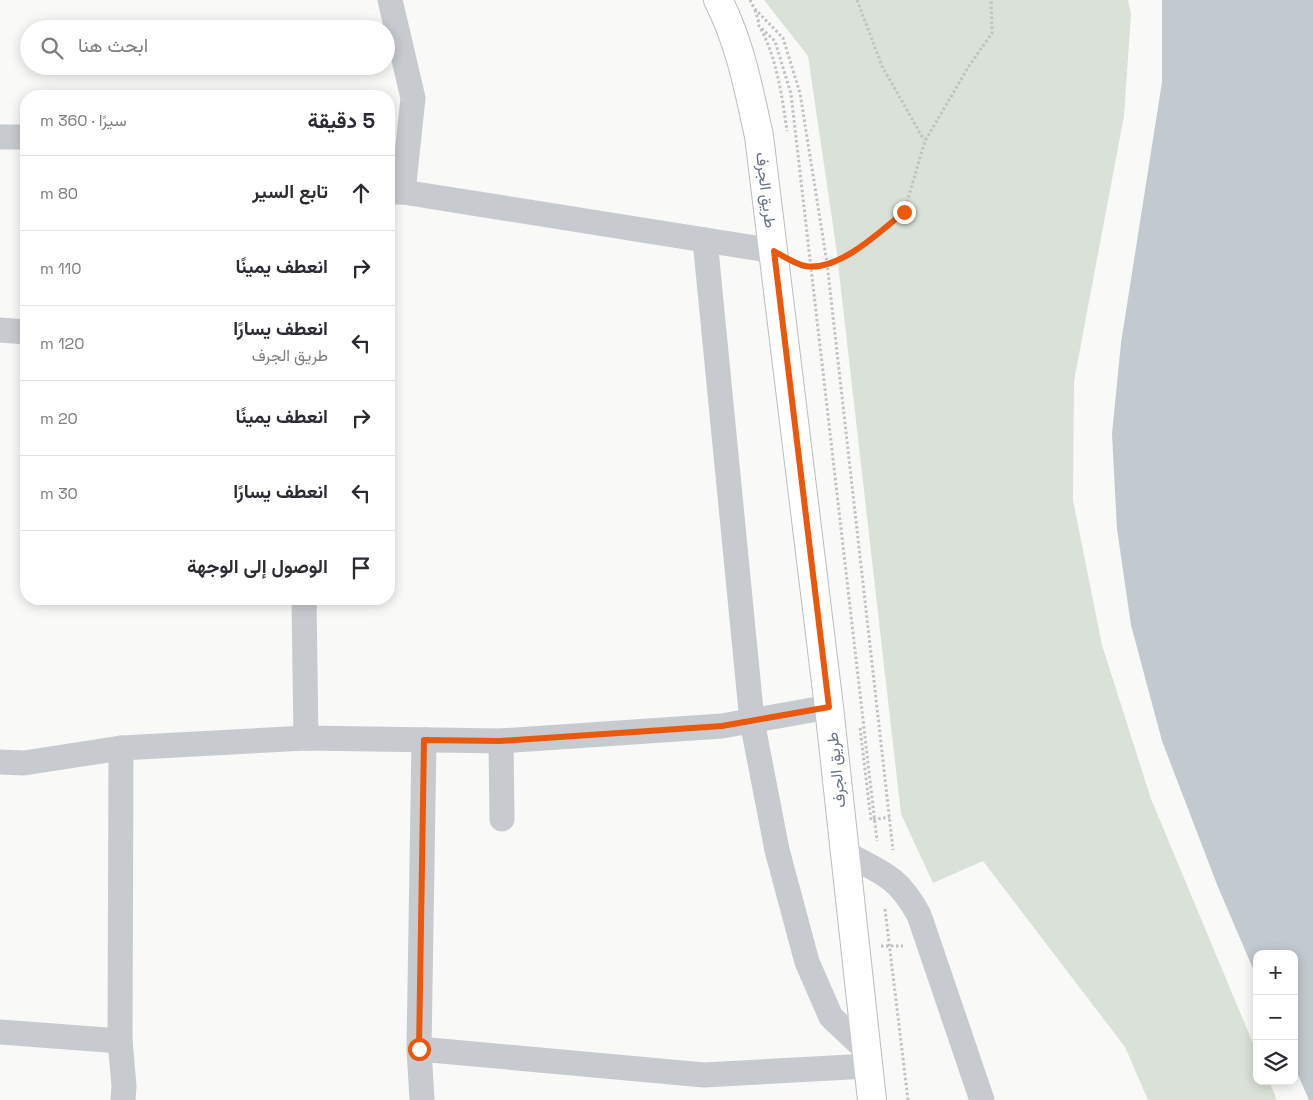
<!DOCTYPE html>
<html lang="ar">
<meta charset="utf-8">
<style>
:root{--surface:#fff;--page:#f2f2f3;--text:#2b2b33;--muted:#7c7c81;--line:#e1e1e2}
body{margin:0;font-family:"Space Grotesk",Vazirmatn,sans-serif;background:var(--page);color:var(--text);direction:rtl}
.controls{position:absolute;right:15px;bottom:15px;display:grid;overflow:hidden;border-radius:10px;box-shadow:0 2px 12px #0003}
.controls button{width:45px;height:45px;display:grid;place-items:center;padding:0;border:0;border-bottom:1px solid var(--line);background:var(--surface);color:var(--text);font:25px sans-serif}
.stop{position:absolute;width:15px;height:15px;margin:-11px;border:4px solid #ea580c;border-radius:50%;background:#fff}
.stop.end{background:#ea580c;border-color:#fff;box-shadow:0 1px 5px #0008}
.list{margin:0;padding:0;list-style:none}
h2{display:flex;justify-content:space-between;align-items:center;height:65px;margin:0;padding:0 20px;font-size:21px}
h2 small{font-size:16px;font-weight:400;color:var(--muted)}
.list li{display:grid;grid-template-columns:32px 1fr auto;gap:15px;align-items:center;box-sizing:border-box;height:75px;padding:0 20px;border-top:1px solid var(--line)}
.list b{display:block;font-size:19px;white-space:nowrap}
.list p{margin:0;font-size:16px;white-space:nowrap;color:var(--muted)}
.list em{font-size:16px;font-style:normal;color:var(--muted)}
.icon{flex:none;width:28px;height:28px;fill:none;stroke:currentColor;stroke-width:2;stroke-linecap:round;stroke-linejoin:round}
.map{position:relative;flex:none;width:1313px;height:1100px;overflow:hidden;direction:ltr}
.search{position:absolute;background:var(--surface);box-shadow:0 2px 12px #0003;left:20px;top:20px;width:375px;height:55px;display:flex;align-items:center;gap:12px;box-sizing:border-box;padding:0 18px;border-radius:28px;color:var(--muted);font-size:19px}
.panel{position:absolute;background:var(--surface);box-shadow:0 2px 12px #0003;left:20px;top:90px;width:375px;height:515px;border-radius:20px;direction:rtl}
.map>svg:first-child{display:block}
</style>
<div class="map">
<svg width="1313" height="1100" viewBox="0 0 1313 1100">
<rect width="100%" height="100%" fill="#f9f9f7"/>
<path fill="#dae1d8" d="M 764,0 L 1128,0 L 1131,14 L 1124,116 L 1074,381 L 1073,500 L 1102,645 L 1151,799 L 1257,1053 L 1257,1081 L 1269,1081 L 1277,1100 L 1148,1100 L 1125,1047 L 983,861 L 933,883 L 901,814 L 836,246 L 808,56 Z"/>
<path fill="#c2c9cf" d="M 1162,0 L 1313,0 L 1313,1100 L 1309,1100 L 1294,1066 L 1294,954 L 1257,954 L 1257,978 L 1218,887 L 1162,741 L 1131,625 L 1117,529 L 1112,434 L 1121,343 L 1162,82 Z"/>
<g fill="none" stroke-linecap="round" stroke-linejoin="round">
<defs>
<path id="major" d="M 718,0 C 740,42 749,91 759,136 L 829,707 L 872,1100"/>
</defs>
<use href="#major" stroke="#babdc2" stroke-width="30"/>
<g stroke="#c1c2c5" stroke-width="3" stroke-dasharray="2.5 2.5" stroke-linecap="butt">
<path d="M 750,0 L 754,8 L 783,38 L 800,93 L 827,263 L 893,850"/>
<path d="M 857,0 L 882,66 L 924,140"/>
<path d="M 755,10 L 759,23"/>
<path d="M 758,25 L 775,41 L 791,94 L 877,841"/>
<path d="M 761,29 C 777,60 782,96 787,131"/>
<path d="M 801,265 L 811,266 L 827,263 L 856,252 L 904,212 L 925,141 L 969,66 L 992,33 L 991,0"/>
<path d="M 860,728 L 871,820 L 890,817"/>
<path d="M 885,909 L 908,1100"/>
<path d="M 881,946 L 903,946"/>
</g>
<g stroke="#c7cace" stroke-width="25">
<path d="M 390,0 L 413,98 L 403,192"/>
<path d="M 0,137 L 26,137"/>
<path d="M 389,192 L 403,192 L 774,251"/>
<path d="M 705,240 L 752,721 L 777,850 L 807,962 L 831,1017 L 867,1051"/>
<path d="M 0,330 L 26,332"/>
<path d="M 304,599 L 306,738"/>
<path d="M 501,741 L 502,819"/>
<path d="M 121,748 L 120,1041 L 124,1086 L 123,1100"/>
<path d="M 0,762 L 24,763 L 121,748 L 306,738 L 501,741 L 722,726 L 829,707"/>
<path d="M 845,853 C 882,873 898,876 919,915 L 982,1100"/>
<path d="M 0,1032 L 120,1041"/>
<path d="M 419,1049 L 704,1075 L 868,1066"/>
<path d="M 422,1100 L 419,1049 L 424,740"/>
</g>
<use href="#major" stroke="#fff" stroke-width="28"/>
</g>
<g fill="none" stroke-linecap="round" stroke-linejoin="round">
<path stroke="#ea580c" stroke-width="6" d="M 419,1049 L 424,740 L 500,741 L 722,726 L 829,707 L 774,251 C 783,256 795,264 805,266 C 838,272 880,232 904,212"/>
</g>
<g text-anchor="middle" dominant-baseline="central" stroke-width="5" stroke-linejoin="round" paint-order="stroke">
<g font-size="16" fill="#697387" stroke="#fff">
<text transform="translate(766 190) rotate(83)">طريق الجرف</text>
<text transform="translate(836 770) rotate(-96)">طريق الجرف</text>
</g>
</g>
</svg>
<div class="controls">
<button>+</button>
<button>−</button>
<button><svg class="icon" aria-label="layers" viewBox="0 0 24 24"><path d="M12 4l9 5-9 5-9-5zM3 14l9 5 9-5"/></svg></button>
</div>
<div class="stop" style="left:419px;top:1049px"></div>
<div class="stop end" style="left:904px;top:212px"></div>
<div class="search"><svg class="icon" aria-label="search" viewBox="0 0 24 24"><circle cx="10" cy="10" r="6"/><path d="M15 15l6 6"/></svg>ابحث هنا</div>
<section class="panel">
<h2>5 دقيقة<small>سيرًا · 360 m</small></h2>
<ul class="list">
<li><svg class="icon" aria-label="ahead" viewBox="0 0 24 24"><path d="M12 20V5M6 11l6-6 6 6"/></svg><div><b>تابع السير</b></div><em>80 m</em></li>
<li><svg class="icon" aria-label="right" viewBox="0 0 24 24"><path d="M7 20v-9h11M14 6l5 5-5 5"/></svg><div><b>انعطف يمينًا</b></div><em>110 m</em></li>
<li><svg class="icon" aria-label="left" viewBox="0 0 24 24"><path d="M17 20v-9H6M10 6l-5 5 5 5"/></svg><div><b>انعطف يسارًا</b><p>طريق الجرف</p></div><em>120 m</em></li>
<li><svg class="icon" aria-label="right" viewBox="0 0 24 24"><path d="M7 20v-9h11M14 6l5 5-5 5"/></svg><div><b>انعطف يمينًا</b></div><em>20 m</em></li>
<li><svg class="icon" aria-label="left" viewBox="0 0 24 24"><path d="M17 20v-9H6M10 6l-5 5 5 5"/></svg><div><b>انعطف يسارًا</b></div><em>30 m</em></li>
<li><svg class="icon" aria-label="arrive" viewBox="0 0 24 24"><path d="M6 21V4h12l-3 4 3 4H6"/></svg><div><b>الوصول إلى الوجهة</b></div></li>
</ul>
</section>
</div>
